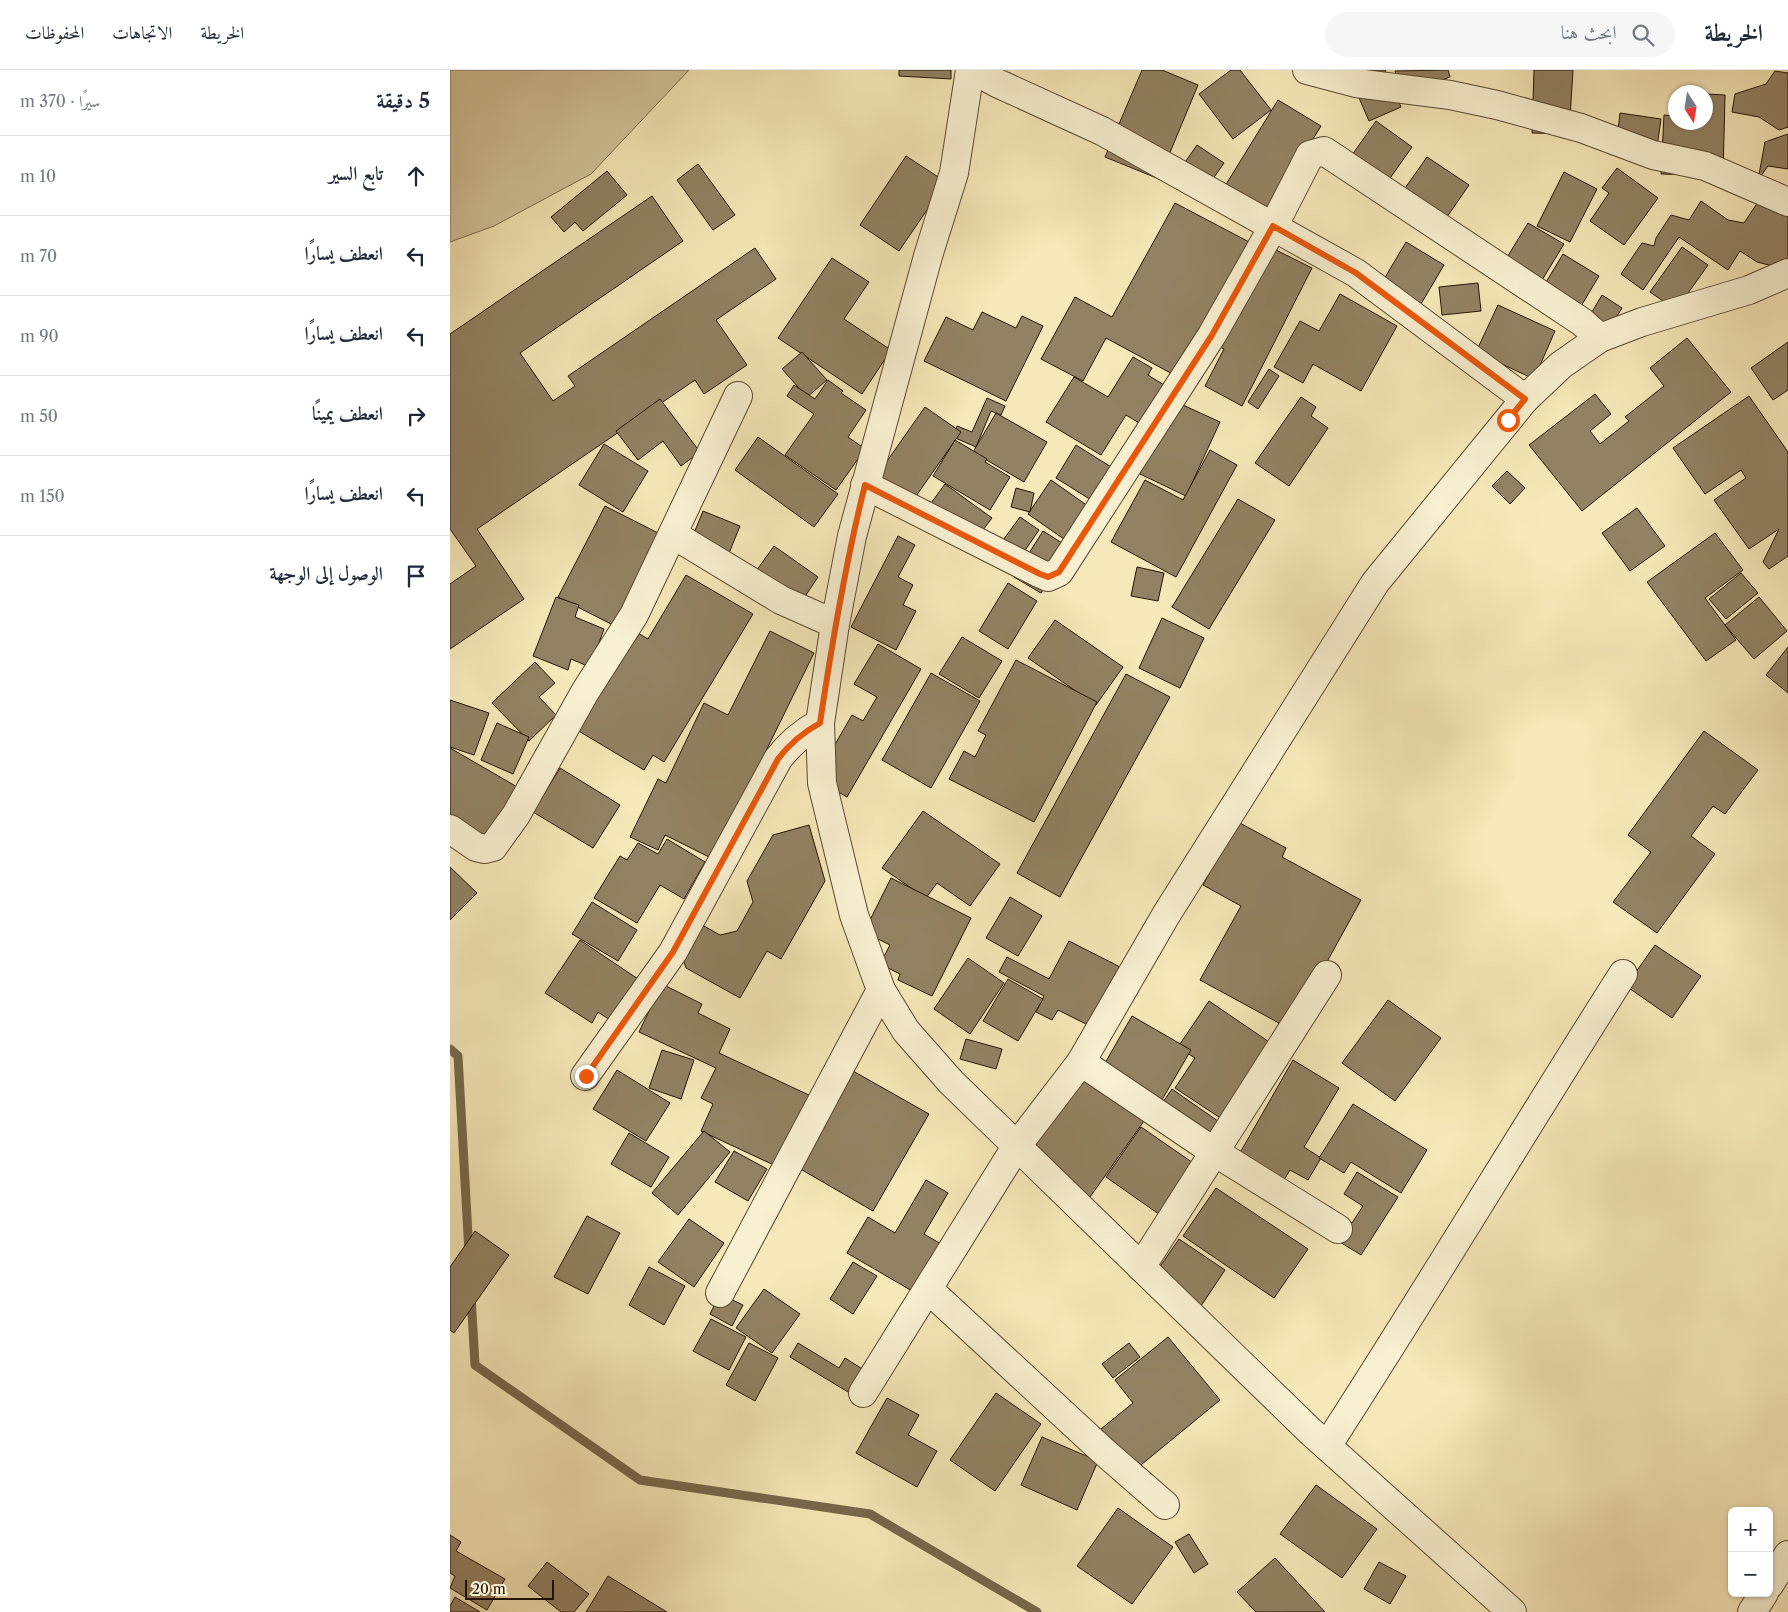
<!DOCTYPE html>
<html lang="ar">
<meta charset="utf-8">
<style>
:root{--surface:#fff;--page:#f6f6f7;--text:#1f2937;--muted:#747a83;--line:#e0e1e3}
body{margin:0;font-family:"Libre Caslon Text",Amiri,serif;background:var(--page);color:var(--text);direction:rtl}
.controls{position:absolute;right:15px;bottom:15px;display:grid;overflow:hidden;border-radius:8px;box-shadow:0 1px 4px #0004}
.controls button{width:45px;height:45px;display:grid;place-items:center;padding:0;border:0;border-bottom:1px solid var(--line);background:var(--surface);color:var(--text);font:25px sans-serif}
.compass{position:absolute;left:1218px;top:15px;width:45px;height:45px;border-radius:50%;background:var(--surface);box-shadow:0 1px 4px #0004;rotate:168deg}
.scale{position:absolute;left:15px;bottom:12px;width:89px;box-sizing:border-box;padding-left:5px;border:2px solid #251306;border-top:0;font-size:14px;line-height:18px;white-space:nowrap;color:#251306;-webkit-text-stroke:4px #f9f0d1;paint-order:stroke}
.stop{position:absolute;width:15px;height:15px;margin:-11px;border:4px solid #ea580c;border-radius:50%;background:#fff}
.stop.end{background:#ea580c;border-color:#fff;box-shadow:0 1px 5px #0008}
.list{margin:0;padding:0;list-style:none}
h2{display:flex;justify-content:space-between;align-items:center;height:65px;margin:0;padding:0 20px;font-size:21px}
h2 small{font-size:16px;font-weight:400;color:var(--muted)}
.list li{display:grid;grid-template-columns:32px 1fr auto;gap:15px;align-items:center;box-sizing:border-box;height:80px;padding:0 20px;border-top:1px solid var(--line)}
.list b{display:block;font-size:19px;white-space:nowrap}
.list em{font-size:16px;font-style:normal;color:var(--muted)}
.icon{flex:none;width:28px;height:28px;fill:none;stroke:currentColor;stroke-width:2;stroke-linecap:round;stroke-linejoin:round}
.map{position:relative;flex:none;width:1338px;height:1542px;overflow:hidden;direction:ltr}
header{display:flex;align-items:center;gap:30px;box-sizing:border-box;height:70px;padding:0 25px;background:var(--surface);border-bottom:1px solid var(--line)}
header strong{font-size:24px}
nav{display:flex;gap:28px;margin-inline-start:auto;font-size:18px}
.search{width:350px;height:45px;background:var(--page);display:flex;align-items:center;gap:12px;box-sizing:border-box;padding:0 18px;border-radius:28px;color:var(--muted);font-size:19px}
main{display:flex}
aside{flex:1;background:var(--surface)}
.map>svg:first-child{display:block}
</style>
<header>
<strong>الخريطة</strong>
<div class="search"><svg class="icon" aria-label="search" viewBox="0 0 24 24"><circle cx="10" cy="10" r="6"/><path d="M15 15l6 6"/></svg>ابحث هنا</div>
<nav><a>الخريطة</a><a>الاتجاهات</a><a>المحفوظات</a></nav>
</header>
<main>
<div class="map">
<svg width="1338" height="1542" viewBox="0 0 1338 1542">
<rect width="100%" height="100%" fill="#f6e8b8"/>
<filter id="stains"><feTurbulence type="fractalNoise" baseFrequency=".004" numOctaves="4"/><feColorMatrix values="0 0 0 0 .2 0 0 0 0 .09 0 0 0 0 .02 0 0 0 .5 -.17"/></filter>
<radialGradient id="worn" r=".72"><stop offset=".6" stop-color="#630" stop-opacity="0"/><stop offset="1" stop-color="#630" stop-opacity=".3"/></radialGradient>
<path fill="#d2c49a" stroke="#7c6c50" d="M 0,0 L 239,0 L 141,104 L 44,156 L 0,172 Z"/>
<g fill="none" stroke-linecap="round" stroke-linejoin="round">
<g stroke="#78684c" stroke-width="9">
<path d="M 0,979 L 8,986 L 19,1183"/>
<path d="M 21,1226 L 25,1295 L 190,1410 L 420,1444 L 587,1542"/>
</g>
</g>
<g fill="#928263" stroke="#251306">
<path d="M 449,0 L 501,0 L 501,9 L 449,6 Z"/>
<path d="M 692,0 L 712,0 L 748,15 L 709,109 L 655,87 Z"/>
<path d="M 781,0 L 790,0 L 821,40 L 783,69 L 749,24 Z"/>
<path d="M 897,0 L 935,0 L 951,37 L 919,51 Z"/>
<path d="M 998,0 L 1000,7 L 953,24 L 945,1 Z"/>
<path d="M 1084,0 L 1123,0 L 1119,64 L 1082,63 Z"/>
<path d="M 1325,1 L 1338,3 L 1338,57 L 1329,60 L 1309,47 L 1282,42 L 1285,24 L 1316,14 Z"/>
<path d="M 1256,24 L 1275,25 L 1273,106 L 1211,104 L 1214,45 L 1226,46 L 1226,52 L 1256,52 Z"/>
<path d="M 828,30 L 871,56 L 810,155 L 767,129 Z"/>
<path d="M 1170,43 L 1211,49 L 1206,84 L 1166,78 Z"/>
<path d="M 926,51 L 962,77 L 931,121 L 895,95 Z"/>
<path d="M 1338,64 L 1338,99 L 1318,96 L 1308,110 L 1315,72 Z"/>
<path d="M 747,75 L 774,93 L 751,126 L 724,108 Z"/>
<path d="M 456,86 L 496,112 L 449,181 L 410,155 Z"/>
<path d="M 977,87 L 1019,115 L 988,160 L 946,131 Z"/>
<path d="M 248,94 L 285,145 L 263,160 L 227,110 Z"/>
<path d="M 1167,98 L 1208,128 L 1174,175 L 1140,151 L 1159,123 L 1152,118 Z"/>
<path d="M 157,101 L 177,125 L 133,161 L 125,152 L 114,162 L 101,147 Z"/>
<path d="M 1114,102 L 1147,119 L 1120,172 L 1087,156 Z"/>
<path d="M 202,126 L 233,171 L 70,283 L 103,331 L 125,316 L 118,306 L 305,178 L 326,209 L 266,250 L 297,295 L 254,324 L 245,310 L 27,459 L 74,529 L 0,579 L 0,514 L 26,496 L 0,459 L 0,264 Z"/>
<path d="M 1251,131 L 1278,150 L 1294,153 L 1308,132 L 1338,140 L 1338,200 L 1307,192 L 1290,181 L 1278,200 L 1229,167 L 1193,220 L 1171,204 L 1192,173 L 1204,176 L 1206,168 L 1221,145 L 1239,150 Z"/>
<path d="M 725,133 L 801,173 L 728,307 L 656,268 L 633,311 L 591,289 L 625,227 L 662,247 Z"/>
<path d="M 1078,153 L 1114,174 L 1086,220 L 1050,199 Z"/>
<path d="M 956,172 L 994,195 L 968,239 L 930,216 Z"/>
<path d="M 814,174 L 862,198 L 792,336 L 755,316 L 774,279 L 763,273 Z"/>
<path d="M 1232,177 L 1258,195 L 1226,240 L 1200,222 Z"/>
<path d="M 1113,184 L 1149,206 L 1121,253 L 1084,232 Z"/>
<path d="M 382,188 L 419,212 L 394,249 L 441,280 L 412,324 L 328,268 Z"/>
<path d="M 1028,213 L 1031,241 L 992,245 L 989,217 Z"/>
<path d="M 890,224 L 947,256 L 911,321 L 863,294 L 853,313 L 824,297 L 850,251 L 869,261 Z"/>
<path d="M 1152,225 L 1172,238 L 1156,264 L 1136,252 Z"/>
<path d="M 1048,235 L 1105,261 L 1084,309 L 1026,282 Z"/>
<path d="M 532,242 L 566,258 L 572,246 L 593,256 L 556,331 L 474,291 L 496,247 L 523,260 Z"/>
<path d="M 1237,268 L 1281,322 L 1132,441 L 1079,375 L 1145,324 L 1161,344 L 1140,361 L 1150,374 L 1179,351 L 1175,347 L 1214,316 L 1200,298 Z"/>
<path d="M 1338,272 L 1338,320 L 1323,330 L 1301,298 Z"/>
<path d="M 352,282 L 377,310 L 357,327 L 332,299 Z"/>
<path d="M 683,287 L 702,298 L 698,305 L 714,315 L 691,354 L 676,345 L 651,385 L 596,352 L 624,307 L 658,327 Z"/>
<path d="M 819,299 L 829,306 L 808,339 L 798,332 Z"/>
<path d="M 378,310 L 393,321 L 391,323 L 416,340 L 398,367 L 415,379 L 386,420 L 335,385 L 364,344 L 337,326 L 344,315 L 365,329 Z"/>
<path d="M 1299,326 L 1338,382 L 1338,486 L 1319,499 L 1313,492 L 1329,459 L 1299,479 L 1264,430 L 1296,408 L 1291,400 L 1255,424 L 1223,378 Z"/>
<path d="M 851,327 L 866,337 L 861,346 L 878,358 L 839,416 L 805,393 Z"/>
<path d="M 537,328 L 555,336 L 551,345 L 541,341 L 526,377 L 503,367 L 507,356 L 522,362 Z"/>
<path d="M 210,329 L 250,382 L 231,396 L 213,371 L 188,390 L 166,361 Z"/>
<path d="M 722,330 L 770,352 L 736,426 L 688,403 Z"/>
<path d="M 475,337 L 511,362 L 459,436 L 423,411 Z"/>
<path d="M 546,343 L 597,372 L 574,412 L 523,382 Z"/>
<path d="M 308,367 L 388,424 L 364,457 L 285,400 Z"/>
<path d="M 505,370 L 537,389 L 535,392 L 560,407 L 540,440 L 483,406 Z"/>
<path d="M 154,374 L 198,401 L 173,442 L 129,415 Z"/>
<path d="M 626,375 L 666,400 L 646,433 L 606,408 Z"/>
<path d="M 760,380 L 787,395 L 726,507 L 661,472 L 695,410 L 733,430 Z"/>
<path d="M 1057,401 L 1075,418 L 1060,434 L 1042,416 Z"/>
<path d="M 601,410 L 645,441 L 621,474 L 578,444 Z"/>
<path d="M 495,414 L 542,448 L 523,473 L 473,444 Z"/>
<path d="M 566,418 L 584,423 L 580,442 L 561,437 Z"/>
<path d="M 788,429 L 825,450 L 759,559 L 722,537 Z"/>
<path d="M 155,436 L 210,464 L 163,555 L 108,527 Z"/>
<path d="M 1187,438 L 1215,476 L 1180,501 L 1152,463 Z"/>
<path d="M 253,441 L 290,456 L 273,498 L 236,483 Z"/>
<path d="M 570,447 L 589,460 L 560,502 L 540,488 Z"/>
<path d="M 593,461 L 620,478 L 591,523 L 564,507 Z"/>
<path d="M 1265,463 L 1293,500 L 1255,528 L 1286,570 L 1256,591 L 1197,512 Z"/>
<path d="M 448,466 L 465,475 L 448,507 L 463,515 L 453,535 L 466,541 L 446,580 L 401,557 Z"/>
<path d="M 324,476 L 368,507 L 344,543 L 299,511 Z"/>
<path d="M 687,497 L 714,503 L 708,531 L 681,526 Z"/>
<path d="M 1291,503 L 1308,523 L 1276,549 L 1259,529 Z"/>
<path d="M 236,505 L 303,544 L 214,692 L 203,685 L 194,700 L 122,657 L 181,559 L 198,569 Z"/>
<path d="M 558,513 L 587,531 L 558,579 L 529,561 Z"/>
<path d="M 106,527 L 129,535 L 125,547 L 154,559 L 140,597 L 121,589 L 118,600 L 83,586 Z"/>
<path d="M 1309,527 L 1337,561 L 1304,589 L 1275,555 Z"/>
<path d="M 712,548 L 754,568 L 730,618 L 689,598 Z"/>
<path d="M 605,550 L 673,597 L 646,635 L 578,588 Z"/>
<path d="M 320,561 L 364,583 L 263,789 L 215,765 L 208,780 L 180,767 L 208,709 L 216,713 L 254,633 L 278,645 Z"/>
<path d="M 512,567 L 552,591 L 529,628 L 489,604 Z"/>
<path d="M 428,574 L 471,599 L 397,727 L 365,709 L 402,645 L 413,651 L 427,627 L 404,614 Z"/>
<path d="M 1338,577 L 1338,623 L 1316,605 Z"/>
<path d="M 566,590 L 647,632 L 584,752 L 499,709 L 514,681 L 525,687 L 536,665 L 528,661 Z"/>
<path d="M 85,592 L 105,613 L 89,627 L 106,645 L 79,671 L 42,633 Z"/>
<path d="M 481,603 L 530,631 L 481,718 L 432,690 Z"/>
<path d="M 676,604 L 720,627 L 610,827 L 567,803 Z"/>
<path d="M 0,630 L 39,643 L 24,685 L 0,677 Z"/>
<path d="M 47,653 L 79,667 L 63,704 L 31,690 Z"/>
<path d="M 1254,661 L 1308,700 L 1275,744 L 1263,736 L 1241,766 L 1265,784 L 1207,863 L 1163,832 L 1201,782 L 1178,765 Z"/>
<path d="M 0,678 L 69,718 L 36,773 L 0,752 Z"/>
<path d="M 110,698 L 170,735 L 143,778 L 83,742 Z"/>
<path d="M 473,741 L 550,794 L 520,836 L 487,813 L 476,828 L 432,798 Z"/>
<path d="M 788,752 L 836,778 L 832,787 L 911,830 L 840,959 L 750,910 L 791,836 L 753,815 Z"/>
<path d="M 359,755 L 375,811 L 331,889 L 317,881 L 290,928 L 236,898 L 233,889 L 252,855 L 270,865 L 287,861 L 303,832 L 297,811 L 323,765 Z"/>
<path d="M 217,769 L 255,792 L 234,829 L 210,815 L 187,853 L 144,828 L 170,786 L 177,790 L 188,773 L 208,784 Z"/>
<path d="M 0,797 L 27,823 L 0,850 Z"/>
<path d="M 441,808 L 521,848 L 482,926 L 448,910 L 450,904 L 430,894 L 440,875 L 414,862 Z"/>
<path d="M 560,827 L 592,846 L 568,886 L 536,868 Z"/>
<path d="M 142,832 L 187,860 L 168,891 L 122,864 Z"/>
<path d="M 130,870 L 194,913 L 166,954 L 148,942 L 142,953 L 95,923 Z"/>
<path d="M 619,871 L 674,899 L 644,958 L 608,940 L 602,950 L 586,942 L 594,926 L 549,902 L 557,887 L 599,909 Z"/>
<path d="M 1205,875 L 1251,906 L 1222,948 L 1176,916 Z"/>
<path d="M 518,888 L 554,913 L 520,964 L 484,939 Z"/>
<path d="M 558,909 L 593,929 L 568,971 L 533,951 Z"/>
<path d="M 212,914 L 252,934 L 248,943 L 280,959 L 269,983 L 361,1026 L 328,1097 L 251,1061 L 263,1034 L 251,1028 L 266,998 L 189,962 Z"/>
<path d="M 938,930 L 991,968 L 945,1031 L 892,993 Z"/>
<path d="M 759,931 L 825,976 L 775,1051 L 725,1018 L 745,988 L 728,977 Z"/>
<path d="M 682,946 L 741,980 L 706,1040 L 647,1007 Z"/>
<path d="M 516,969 L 552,979 L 546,999 L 510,989 Z"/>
<path d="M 212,980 L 244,990 L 231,1029 L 199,1018 Z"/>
<path d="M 843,990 L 889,1018 L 854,1077 L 871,1088 L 858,1110 L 840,1100 L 823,1128 L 779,1102 Z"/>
<path d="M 167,1000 L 220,1033 L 196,1071 L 143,1039 Z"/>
<path d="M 403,1001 L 479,1044 L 423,1141 L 347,1097 Z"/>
<path d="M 632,1007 L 694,1051 L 640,1127 L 578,1084 Z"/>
<path d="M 722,1019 L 772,1054 L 754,1080 L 704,1045 Z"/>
<path d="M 903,1034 L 977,1080 L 951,1123 L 901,1092 L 894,1103 L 869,1088 Z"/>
<path d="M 691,1057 L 749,1097 L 713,1147 L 656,1107 Z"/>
<path d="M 254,1061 L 280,1082 L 228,1145 L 202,1123 Z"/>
<path d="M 179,1063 L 219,1087 L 201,1117 L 161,1094 Z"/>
<path d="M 284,1081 L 317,1099 L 298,1131 L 265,1112 Z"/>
<path d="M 907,1102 L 948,1127 L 911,1185 L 872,1161 L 884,1141 L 902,1153 L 913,1136 L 894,1124 Z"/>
<path d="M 476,1110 L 498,1123 L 474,1164 L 496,1177 L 469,1225 L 397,1183 L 418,1147 L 445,1163 Z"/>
<path d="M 766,1118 L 858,1179 L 824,1228 L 733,1166 Z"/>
<path d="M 137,1146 L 170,1163 L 138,1224 L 104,1207 Z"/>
<path d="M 239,1149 L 274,1173 L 244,1217 L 208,1192 Z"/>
<path d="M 25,1161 L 59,1185 L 4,1263 L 0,1260 L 0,1197 Z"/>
<path d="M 729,1169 L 775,1200 L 749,1239 L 702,1208 Z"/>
<path d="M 403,1192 L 427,1206 L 403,1244 L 380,1229 Z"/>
<path d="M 199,1197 L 235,1216 L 214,1255 L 179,1235 Z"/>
<path d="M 314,1219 L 350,1244 L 322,1283 L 286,1258 Z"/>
<path d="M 270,1224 L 293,1235 L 282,1256 L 260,1244 Z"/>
<path d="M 261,1249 L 296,1267 L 279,1300 L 243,1281 Z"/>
<path d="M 718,1267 L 770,1330 L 680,1404 L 646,1363 L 683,1333 L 665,1310 Z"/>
<path d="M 299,1273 L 328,1288 L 305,1331 L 276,1315 Z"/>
<path d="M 348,1273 L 389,1298 L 395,1288 L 417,1302 L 403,1325 L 340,1287 Z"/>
<path d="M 679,1273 L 690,1287 L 663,1308 L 652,1294 Z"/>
<path d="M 546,1323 L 591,1354 L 545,1421 L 500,1390 Z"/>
<path d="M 437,1328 L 469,1345 L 458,1365 L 487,1381 L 467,1417 L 406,1383 Z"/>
<path d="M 592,1367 L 648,1391 L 627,1440 L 571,1415 Z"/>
<path d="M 866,1415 L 927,1459 L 892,1508 L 830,1464 Z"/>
<path d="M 668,1438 L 723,1477 L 682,1534 L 627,1496 Z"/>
<path d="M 739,1464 L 758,1494 L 744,1503 L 725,1472 Z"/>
<path d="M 0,1465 L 11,1472 L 6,1481 L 55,1509 L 37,1540 L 0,1518 L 5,1506 L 0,1503 Z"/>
<path d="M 825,1488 L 875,1542 L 806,1542 L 787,1522 Z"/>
<path d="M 97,1492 L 139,1524 L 124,1542 L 111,1542 L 78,1516 Z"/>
<path d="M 929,1492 L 956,1506 L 940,1534 L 914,1519 Z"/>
<path d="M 158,1506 L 217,1542 L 136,1542 Z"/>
<path d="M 5,1527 L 30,1542 L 0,1542 L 0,1536 Z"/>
</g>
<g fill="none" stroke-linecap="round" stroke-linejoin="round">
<defs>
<g id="minor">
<path d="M 520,0 L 504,103 L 478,186 L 402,466 L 385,554 L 370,653 L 372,713 L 404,845 L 431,920 L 456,961 L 501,1012 L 860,1361 L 1062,1542"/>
<path d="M 857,0 L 906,13 L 1000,25 L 1047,35 L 1131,58 L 1203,85 L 1255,96 L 1338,132"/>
<path d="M 1075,329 L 1111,295 L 1150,268 L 1192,252 L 1299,220 L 1338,203"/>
<path d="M 415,415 L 589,503 L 598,507 L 609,502 L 762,265 L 823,157 L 860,85 L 874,81 L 1132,252 L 1150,268"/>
<path d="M 224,465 L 331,530 L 385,554"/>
<path d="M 0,759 L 26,777 L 35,779 L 43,777 L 66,745 L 135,622 L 184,545 L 288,326"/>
<path d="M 631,992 L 763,1081 L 888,1159"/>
<path d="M 135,1006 L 223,882 L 328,689 C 340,673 352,663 370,653"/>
<path d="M 691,1197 L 877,905"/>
<path d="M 478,1219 L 652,1380 L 715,1435"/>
<path d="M 270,1223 L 431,920"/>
<path d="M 413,1323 L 566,1077 L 631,992 L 716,845 L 925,513 L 1075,329 L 906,203 L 652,61 L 547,13 L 523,0"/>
<path d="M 877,1376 C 978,1220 1073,1061 1173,904"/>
<path d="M 1319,1515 L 1338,1485"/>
<path d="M 1302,1542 L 1314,1523"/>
</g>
</defs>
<use href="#minor" stroke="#594832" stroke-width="30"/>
<use href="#minor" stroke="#f9f0d1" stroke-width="28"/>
</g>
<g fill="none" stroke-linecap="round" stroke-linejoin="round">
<path stroke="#ea580c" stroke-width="6" d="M 136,1006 L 223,882 L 328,689 C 340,673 352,663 370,653 C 382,573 395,494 415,415 L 590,504 L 598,507 L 609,502 L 762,265 L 823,156 L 906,203 L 1075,329 L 1058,350"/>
</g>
<rect width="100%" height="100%" filter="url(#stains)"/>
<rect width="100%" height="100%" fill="url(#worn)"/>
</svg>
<div class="controls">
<button>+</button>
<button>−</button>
</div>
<svg class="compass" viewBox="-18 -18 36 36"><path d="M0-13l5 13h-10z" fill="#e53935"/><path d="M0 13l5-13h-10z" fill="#747a83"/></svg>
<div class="scale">20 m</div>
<div class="stop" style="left:1058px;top:350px"></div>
<div class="stop end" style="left:136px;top:1006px"></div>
</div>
<aside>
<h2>5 دقيقة<small>سيرًا · 370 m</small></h2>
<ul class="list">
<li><svg class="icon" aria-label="ahead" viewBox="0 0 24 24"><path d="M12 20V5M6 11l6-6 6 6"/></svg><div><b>تابع السير</b></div><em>10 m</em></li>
<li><svg class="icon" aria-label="left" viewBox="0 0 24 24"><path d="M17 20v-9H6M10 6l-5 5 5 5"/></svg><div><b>انعطف يسارًا</b></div><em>70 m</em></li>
<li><svg class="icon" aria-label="left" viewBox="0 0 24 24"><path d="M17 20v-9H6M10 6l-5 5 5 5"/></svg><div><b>انعطف يسارًا</b></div><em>90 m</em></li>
<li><svg class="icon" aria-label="right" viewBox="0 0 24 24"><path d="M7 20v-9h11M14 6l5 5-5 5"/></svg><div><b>انعطف يمينًا</b></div><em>50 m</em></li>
<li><svg class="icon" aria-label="left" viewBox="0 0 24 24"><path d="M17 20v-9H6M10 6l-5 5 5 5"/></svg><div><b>انعطف يسارًا</b></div><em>150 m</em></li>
<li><svg class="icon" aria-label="arrive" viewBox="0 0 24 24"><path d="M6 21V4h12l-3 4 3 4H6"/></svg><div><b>الوصول إلى الوجهة</b></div></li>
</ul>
</aside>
</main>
